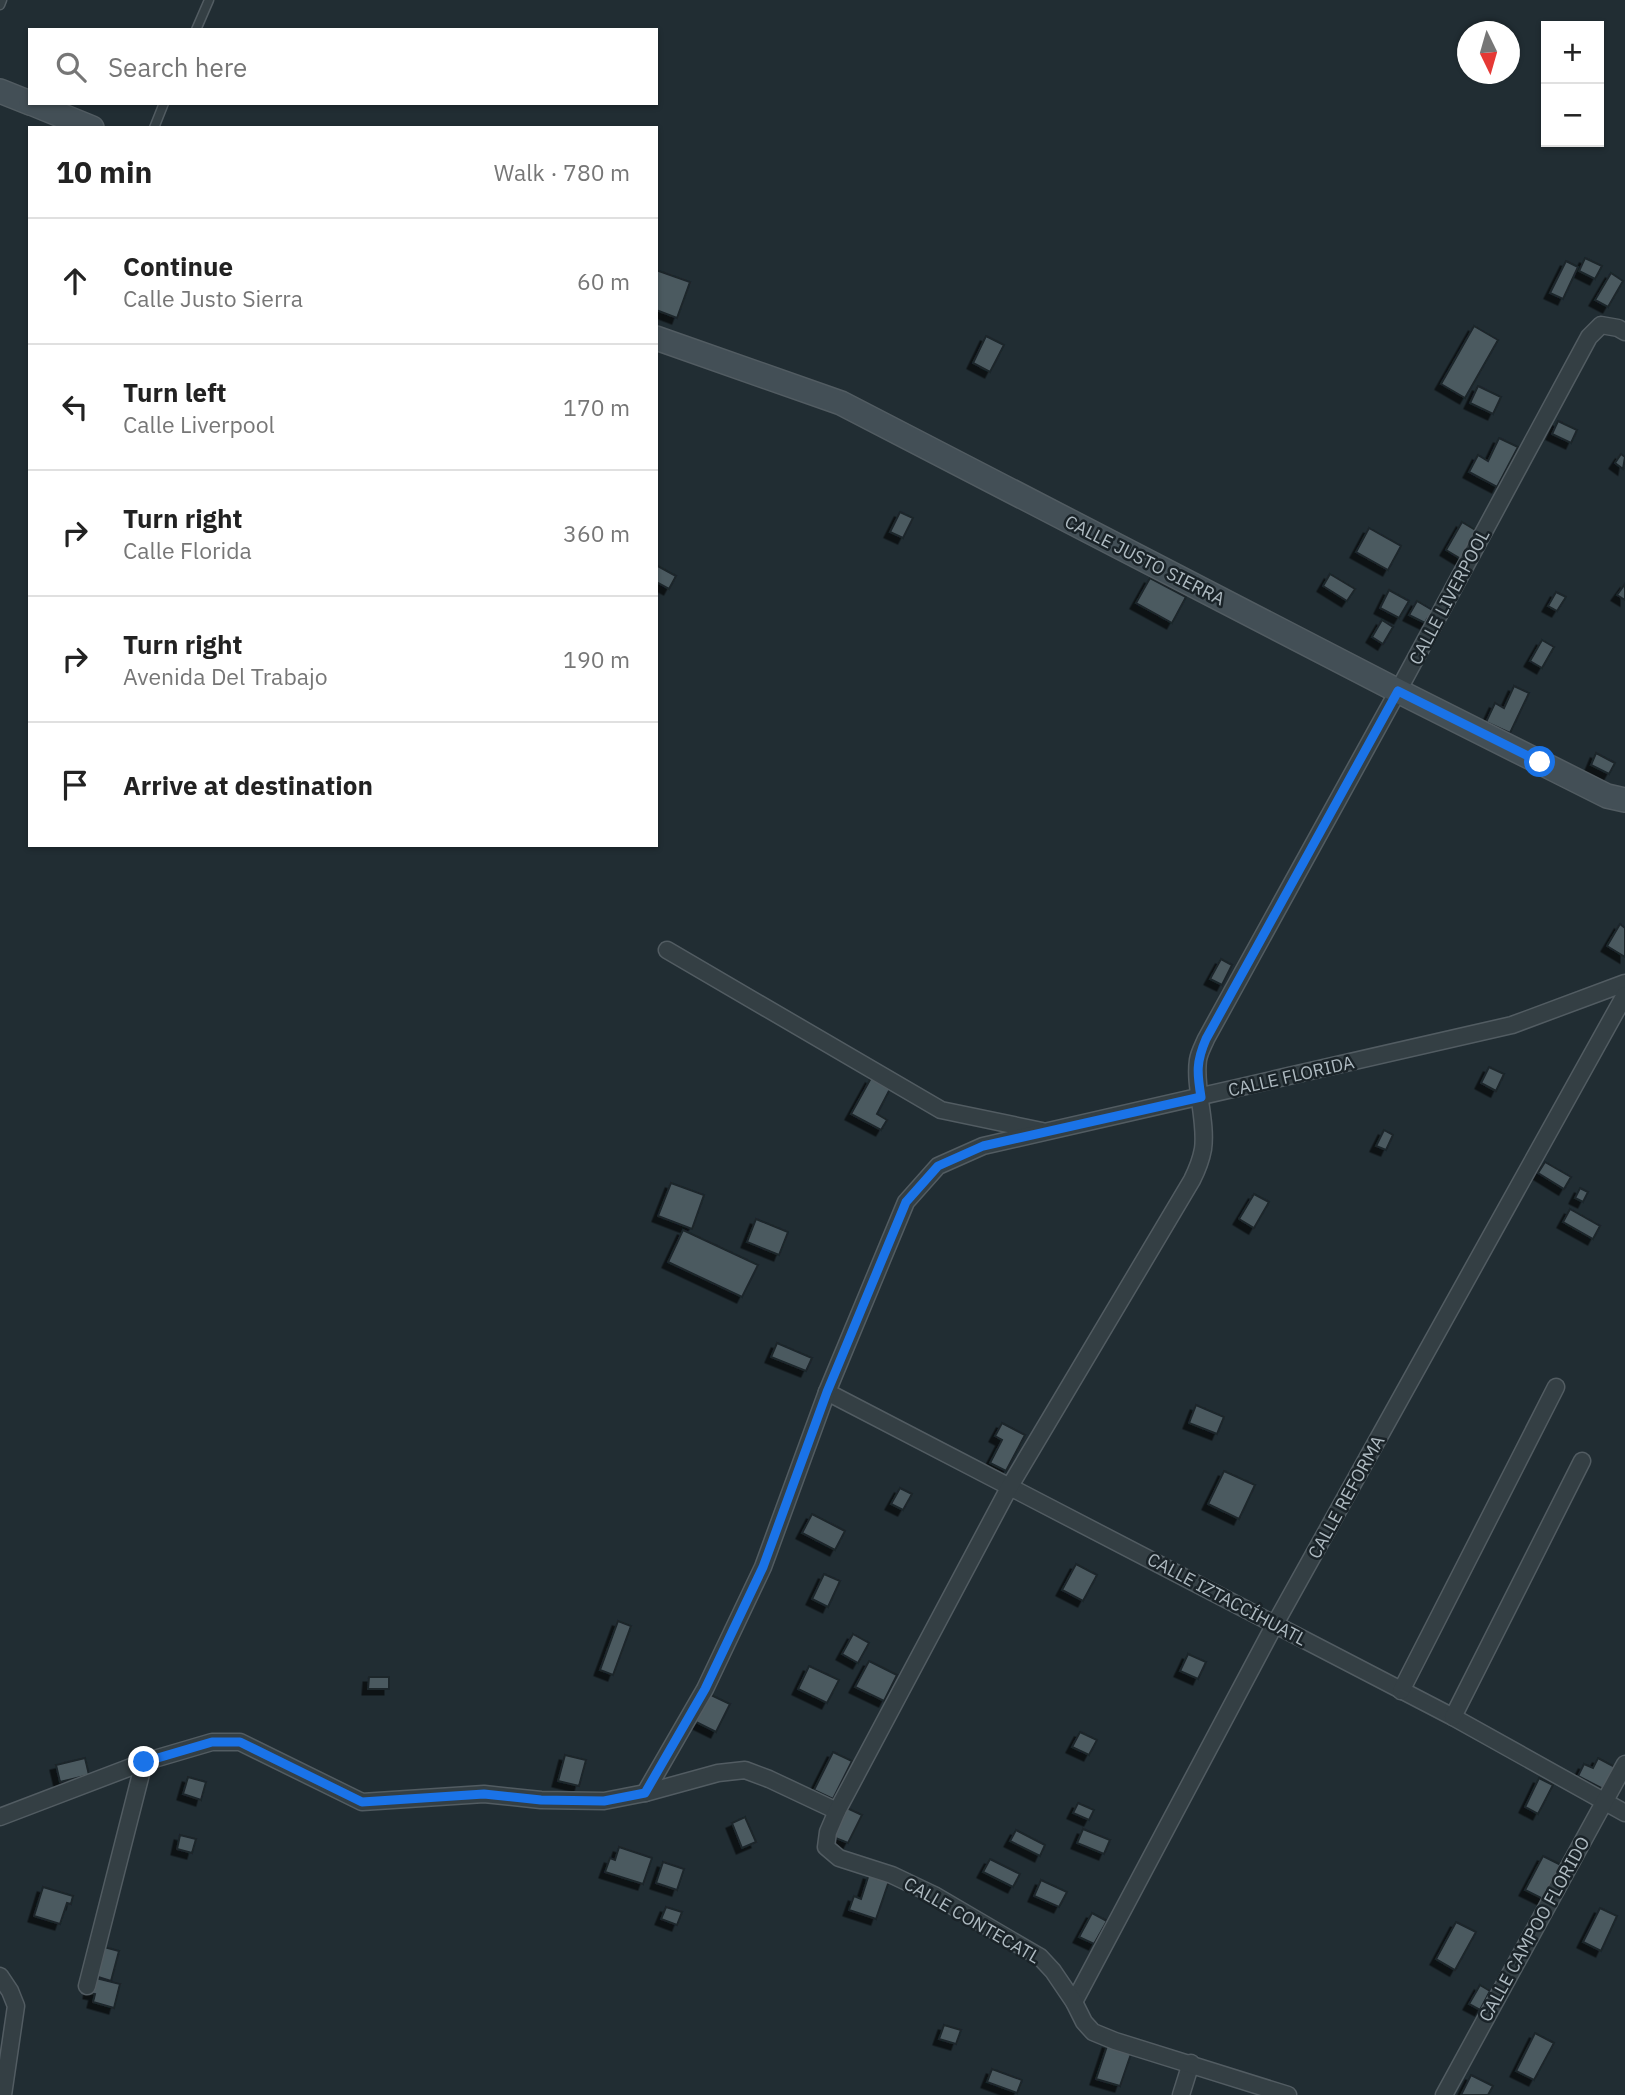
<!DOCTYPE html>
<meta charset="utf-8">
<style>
:root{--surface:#fff;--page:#f6f6f6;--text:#222;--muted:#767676;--line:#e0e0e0}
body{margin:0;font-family:"IBM Plex Sans",sans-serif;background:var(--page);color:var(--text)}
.controls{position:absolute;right:21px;top:21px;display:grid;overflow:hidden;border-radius:0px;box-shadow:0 2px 5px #0004}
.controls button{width:63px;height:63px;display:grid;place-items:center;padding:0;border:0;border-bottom:2px solid var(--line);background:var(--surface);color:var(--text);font:35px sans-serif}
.compass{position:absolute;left:1457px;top:21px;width:63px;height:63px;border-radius:50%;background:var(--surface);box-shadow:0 2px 5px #0004;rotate:175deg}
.stop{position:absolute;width:21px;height:21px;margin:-16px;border:5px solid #1a73e8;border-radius:50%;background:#fff}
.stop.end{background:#1a73e8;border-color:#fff;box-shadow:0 2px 7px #0008}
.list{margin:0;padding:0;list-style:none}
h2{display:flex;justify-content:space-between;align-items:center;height:91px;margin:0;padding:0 28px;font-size:30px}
h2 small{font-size:23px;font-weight:400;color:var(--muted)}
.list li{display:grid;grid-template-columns:46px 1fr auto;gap:21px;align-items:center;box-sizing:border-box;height:126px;padding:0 28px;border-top:2px solid var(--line)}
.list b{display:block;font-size:26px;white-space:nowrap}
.list p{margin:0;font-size:23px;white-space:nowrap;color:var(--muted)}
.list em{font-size:23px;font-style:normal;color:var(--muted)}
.icon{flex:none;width:38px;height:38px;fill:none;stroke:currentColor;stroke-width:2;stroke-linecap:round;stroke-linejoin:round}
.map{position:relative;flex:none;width:1625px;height:2095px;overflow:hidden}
.search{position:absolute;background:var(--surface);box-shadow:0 2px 5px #0004;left:28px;top:28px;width:630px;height:77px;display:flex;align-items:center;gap:18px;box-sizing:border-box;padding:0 24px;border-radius:0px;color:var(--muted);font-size:26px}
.panel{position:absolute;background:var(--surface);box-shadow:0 2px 5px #0004;left:28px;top:126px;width:630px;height:721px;border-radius:0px}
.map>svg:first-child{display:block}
</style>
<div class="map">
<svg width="1625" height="2095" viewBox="0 0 1625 2095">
<defs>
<filter id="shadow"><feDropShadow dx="-5.5" dy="5.5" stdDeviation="0" flood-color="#0009"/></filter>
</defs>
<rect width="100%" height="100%" fill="#212d33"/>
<g fill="#4c5a61" stroke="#1c252a" stroke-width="2" filter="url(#shadow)">
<path d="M 1585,258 L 1602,266 L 1595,279 L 1579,271 Z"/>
<path d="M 1566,261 L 1578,267 L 1563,299 L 1550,293 Z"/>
<path d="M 656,270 L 690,282 L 677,318 L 656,310 Z"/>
<path d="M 1611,273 L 1623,281 L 1608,307 L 1595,300 Z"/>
<path d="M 1474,326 L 1498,340 L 1465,398 L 1441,384 Z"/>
<path d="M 986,336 L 1004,345 L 990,372 L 973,363 Z"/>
<path d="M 1478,386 L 1501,397 L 1493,414 L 1470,403 Z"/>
<path d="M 1558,421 L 1577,430 L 1571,443 L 1552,434 Z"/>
<path d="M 1499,438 L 1518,447 L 1497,487 L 1469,472 L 1478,455 L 1488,461 Z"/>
<path d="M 1621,454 L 1625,457 L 1623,469 L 1615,463 Z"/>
<path d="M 900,512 L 913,518 L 903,538 L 890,532 Z"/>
<path d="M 1462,522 L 1477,531 L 1461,559 L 1446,550 Z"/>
<path d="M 1369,528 L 1401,546 L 1388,570 L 1356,552 Z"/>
<path d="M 656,565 L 676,576 L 669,589 L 656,582 Z"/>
<path d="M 1330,574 L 1355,589 L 1347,601 L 1323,586 Z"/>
<path d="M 1150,578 L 1186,597 L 1172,623 L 1136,603 Z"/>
<path d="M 1625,584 L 1625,600 L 1617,595 Z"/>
<path d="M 1389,590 L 1409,601 L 1399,618 L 1380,608 Z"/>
<path d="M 1556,592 L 1566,597 L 1557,611 L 1548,606 Z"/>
<path d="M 1417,601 L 1434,611 L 1429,620 L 1427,619 L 1425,623 L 1409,615 Z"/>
<path d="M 1382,620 L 1393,627 L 1383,644 L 1372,637 Z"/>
<path d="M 1542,640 L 1554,647 L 1542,668 L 1530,661 Z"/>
<path d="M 1514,686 L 1529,693 L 1510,733 L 1486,722 L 1495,703 L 1504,708 Z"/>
<path d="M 1596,753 L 1615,763 L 1609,774 L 1591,765 Z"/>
<path d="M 1620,924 L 1625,928 L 1625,957 L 1607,946 Z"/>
<path d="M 1221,959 L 1232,965 L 1222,985 L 1210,979 Z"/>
<path d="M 1489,1067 L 1504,1074 L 1496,1091 L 1481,1083 Z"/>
<path d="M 871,1078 L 890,1089 L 877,1114 L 887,1120 L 881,1130 L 851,1114 Z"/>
<path d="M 1384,1130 L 1393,1135 L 1386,1150 L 1376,1146 Z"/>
<path d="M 1545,1162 L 1571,1177 L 1564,1189 L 1538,1173 Z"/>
<path d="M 671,1183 L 704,1195 L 692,1229 L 658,1216 Z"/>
<path d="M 1580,1188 L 1588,1192 L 1583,1202 L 1575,1198 Z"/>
<path d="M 1254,1194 L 1269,1202 L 1254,1228 L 1239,1219 Z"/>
<path d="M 1570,1209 L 1600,1226 L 1593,1239 L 1563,1222 Z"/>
<path d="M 756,1219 L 788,1232 L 779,1255 L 747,1242 Z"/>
<path d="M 683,1230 L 758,1265 L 742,1297 L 668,1262 Z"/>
<path d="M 777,1343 L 812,1358 L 806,1371 L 771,1357 Z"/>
<path d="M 1196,1405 L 1224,1417 L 1217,1434 L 1189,1423 Z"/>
<path d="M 1002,1423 L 1025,1435 L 1006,1471 L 990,1463 L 1002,1440 L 995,1436 Z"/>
<path d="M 1224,1471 L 1255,1485 L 1239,1519 L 1208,1504 Z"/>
<path d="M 900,1488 L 912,1494 L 903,1510 L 891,1504 Z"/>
<path d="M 812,1514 L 845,1531 L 835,1550 L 802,1533 Z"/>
<path d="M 1076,1564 L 1097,1575 L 1083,1601 L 1062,1590 Z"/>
<path d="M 824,1574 L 840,1581 L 828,1607 L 812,1599 Z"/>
<path d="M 618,1621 L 631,1626 L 613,1675 L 600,1670 Z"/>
<path d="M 853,1634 L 869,1643 L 858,1663 L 842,1654 Z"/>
<path d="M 1188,1654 L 1206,1662 L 1198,1679 L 1180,1671 Z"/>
<path d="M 869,1661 L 897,1675 L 884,1701 L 855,1687 Z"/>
<path d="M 809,1666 L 839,1680 L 827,1703 L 798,1689 Z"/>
<path d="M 369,1677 L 389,1677 L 389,1689 L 368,1689 Z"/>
<path d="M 709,1694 L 730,1704 L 716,1732 L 694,1721 Z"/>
<path d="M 1080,1732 L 1097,1740 L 1089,1755 L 1072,1747 Z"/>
<path d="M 833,1752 L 852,1761 L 833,1799 L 814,1790 Z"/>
<path d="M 565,1755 L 586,1760 L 579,1786 L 558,1781 Z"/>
<path d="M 85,1758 L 89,1775 L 60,1782 L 56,1765 Z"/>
<path d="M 1598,1758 L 1615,1767 L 1603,1789 L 1578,1776 L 1584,1764 L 1593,1768 Z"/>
<path d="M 188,1777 L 206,1782 L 201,1800 L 183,1794 Z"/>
<path d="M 1539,1778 L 1553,1785 L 1538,1814 L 1525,1807 Z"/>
<path d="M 1078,1803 L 1094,1810 L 1089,1820 L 1073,1813 Z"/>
<path d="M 847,1808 L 862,1815 L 848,1843 L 833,1837 Z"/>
<path d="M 745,1817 L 756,1842 L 742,1848 L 732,1823 Z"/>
<path d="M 1083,1829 L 1110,1840 L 1104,1854 L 1077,1843 Z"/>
<path d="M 1016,1830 L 1045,1845 L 1040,1856 L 1010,1841 Z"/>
<path d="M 180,1835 L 196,1839 L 192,1853 L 177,1849 Z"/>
<path d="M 619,1847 L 652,1858 L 643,1884 L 605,1872 L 610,1858 L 615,1860 Z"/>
<path d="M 1543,1856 L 1561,1865 L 1543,1899 L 1525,1890 Z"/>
<path d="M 990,1859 L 1020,1874 L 1013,1887 L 983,1872 Z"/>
<path d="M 663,1862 L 684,1869 L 677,1890 L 656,1883 Z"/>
<path d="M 869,1874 L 889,1881 L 876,1919 L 849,1910 L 854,1896 L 861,1899 Z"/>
<path d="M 1041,1880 L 1067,1892 L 1059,1907 L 1034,1896 Z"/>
<path d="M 43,1887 L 73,1896 L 71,1904 L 67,1903 L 60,1924 L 34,1916 Z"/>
<path d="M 666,1907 L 682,1912 L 677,1925 L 661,1919 Z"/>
<path d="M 1600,1908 L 1617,1916 L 1601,1951 L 1583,1942 Z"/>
<path d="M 1092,1913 L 1107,1921 L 1094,1944 L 1079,1937 Z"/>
<path d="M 1456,1922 L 1476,1932 L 1455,1970 L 1436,1959 Z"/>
<path d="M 104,1947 L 119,1951 L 111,1981 L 95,1976 Z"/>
<path d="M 92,1977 L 120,1984 L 114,2008 L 93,2002 L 95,1994 L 89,1993 Z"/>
<path d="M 1480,1985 L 1490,1991 L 1480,2010 L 1469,2004 Z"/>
<path d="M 944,2025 L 961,2030 L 956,2044 L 939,2039 Z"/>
<path d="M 1535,2033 L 1554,2043 L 1534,2080 L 1516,2071 Z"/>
<path d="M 1108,2043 L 1132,2051 L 1120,2086 L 1096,2079 Z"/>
<path d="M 992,2069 L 1022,2080 L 1017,2093 L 987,2082 Z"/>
<path d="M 1471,2075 L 1493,2086 L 1488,2095 L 1461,2095 Z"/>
</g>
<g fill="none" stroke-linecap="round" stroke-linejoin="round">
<defs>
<g id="lane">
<path d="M 0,5 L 2,0"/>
<path d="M 196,30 L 209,0"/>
<path d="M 154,128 L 164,103"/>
</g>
<g id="street">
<path d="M 667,950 L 941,1110 L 1042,1131"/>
<path d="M 827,1392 L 1453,1717 L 1625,1813"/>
<path d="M 1401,1691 L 1556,1387"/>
<path d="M 1453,1717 L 1582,1461"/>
<path d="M 645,1793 L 705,1689 L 763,1567 L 827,1392 L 906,1202 L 938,1166 L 983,1146 L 1512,1025 L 1625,983"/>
<path d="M 0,1817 L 144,1762 L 212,1742 L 240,1742 L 362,1802 L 484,1794 L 541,1800 L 604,1801 L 645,1793 L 718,1773 L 745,1770 L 769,1779 L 837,1811"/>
<path d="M 0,1976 L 10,1991 L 16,2006 L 3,2095"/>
<path d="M 87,1986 L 144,1762"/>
<path d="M 1074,2002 L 1275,1624 L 1625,995"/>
<path d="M 1181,2095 L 1191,2063"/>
<path d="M 1288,2095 L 1115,2041 L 1093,2032 L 1084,2022 L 1074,2002 L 1053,1971 L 1040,1957 L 934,1895 L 892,1875 L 839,1858 L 826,1847 L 828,1832 L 837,1811 L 1010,1486 L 1192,1180 C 1197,1170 1201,1160 1203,1149 C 1207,1121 1194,1087 1198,1060 C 1199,1053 1203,1046 1206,1039 L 1398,691 L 1589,337 L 1601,325 L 1618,328 L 1625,332"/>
<path d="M 1444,2095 L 1625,1764"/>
</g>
<g id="secondary">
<path d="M 0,91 L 30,103"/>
<path d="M 31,103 L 92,128"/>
<path d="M 656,338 L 841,403 L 1398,691 L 1607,796 L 1625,800"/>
</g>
</defs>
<use href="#lane" stroke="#525c62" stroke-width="11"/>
<use href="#street" stroke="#525c62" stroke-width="19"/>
<use href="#secondary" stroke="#525c62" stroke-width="26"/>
<use href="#lane" stroke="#343f44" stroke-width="8"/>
<use href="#street" stroke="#343f44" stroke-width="16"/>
<use href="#secondary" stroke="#434f56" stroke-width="23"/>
</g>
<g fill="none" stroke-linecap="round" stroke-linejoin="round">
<path stroke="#1a73e8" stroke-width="9" d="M 144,1762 L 212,1742 L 240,1742 L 362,1802 L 484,1794 L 541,1800 L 604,1801 L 645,1793 L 705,1689 L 763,1567 L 827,1392 L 906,1202 L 938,1166 L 983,1146 L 1201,1097 C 1197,1073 1196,1062 1206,1039 L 1398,691 L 1540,762"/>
</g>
<g text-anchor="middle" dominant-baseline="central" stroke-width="5" stroke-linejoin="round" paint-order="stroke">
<g font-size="18" fill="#aebac1" stroke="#1a2328">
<text transform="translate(1145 560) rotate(27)">CALLE JUSTO SIERRA</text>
<text transform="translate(1449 597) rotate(-62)">CALLE LIVERPOOL</text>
<text transform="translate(1291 1076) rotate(-13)">CALLE FLORIDA</text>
<text transform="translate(1346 1497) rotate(-61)">CALLE REFORMA</text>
<text transform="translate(1227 1599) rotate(28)">CALLE IZTACCÍHUATL</text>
<text transform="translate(972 1920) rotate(30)">CALLE CONTECATL</text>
<text transform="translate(1534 1929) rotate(-61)">CALLE CAMPOO FLORIDO</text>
</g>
</g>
</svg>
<div class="controls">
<button>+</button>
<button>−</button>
</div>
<svg class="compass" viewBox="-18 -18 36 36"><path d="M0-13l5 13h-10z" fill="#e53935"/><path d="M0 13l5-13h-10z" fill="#767676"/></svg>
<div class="stop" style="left:1540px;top:762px"></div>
<div class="stop end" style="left:144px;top:1762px"></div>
<div class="search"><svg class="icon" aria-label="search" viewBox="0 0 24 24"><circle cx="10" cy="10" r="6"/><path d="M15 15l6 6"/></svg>Search here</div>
<section class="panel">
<h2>10 min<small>Walk · 780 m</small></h2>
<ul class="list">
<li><svg class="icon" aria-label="ahead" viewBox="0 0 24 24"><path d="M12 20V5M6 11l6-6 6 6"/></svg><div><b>Continue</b><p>Calle Justo Sierra</p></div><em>60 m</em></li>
<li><svg class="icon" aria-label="left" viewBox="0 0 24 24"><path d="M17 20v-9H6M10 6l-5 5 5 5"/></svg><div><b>Turn left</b><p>Calle Liverpool</p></div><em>170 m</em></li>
<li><svg class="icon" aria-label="right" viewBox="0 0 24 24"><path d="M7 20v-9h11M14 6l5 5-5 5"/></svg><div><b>Turn right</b><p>Calle Florida</p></div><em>360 m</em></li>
<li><svg class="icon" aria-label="right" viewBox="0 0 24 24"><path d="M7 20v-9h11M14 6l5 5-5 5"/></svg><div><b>Turn right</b><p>Avenida Del Trabajo</p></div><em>190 m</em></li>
<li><svg class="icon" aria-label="arrive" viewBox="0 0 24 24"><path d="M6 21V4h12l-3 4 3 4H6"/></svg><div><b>Arrive at destination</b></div></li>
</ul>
</section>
</div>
